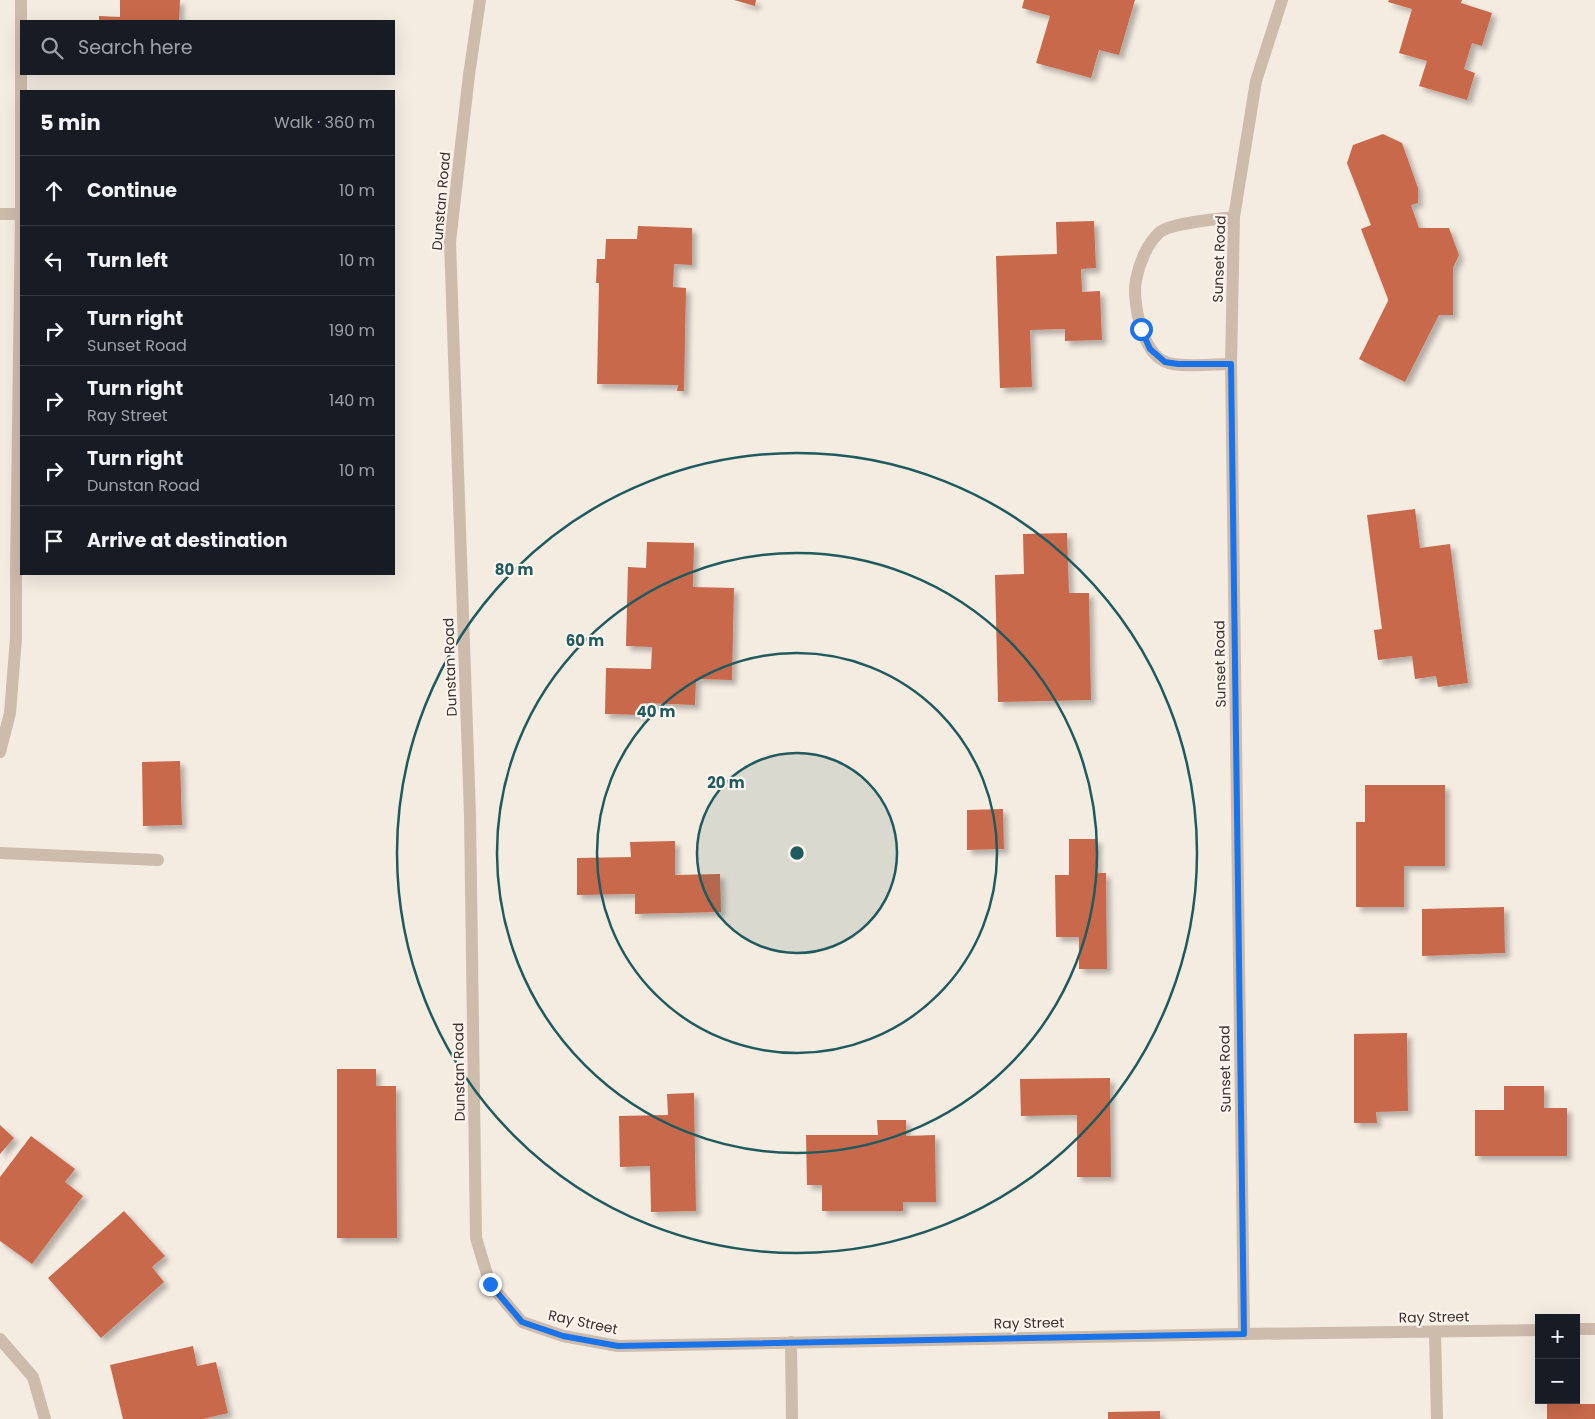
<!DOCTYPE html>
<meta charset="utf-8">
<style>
:root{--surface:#171b24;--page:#20242c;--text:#f1f3f6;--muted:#9ea1a6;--line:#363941}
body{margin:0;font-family:Poppins,sans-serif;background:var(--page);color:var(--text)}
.controls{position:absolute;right:15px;bottom:15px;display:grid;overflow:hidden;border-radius:0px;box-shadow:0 5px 20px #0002}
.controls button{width:45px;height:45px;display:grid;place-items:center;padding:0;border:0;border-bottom:1px solid var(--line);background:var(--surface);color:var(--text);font:25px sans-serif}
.stop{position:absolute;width:15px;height:15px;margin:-11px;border:4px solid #1a73e8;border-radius:50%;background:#fff}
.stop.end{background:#1a73e8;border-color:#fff;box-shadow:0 1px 5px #0008}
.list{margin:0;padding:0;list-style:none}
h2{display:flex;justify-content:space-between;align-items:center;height:65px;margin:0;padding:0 20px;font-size:21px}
h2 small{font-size:16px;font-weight:400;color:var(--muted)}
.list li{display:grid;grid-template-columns:32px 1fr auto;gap:15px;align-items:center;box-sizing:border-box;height:70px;padding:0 20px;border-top:1px solid var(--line)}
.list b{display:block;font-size:19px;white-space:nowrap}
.list p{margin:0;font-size:16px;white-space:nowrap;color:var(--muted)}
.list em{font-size:16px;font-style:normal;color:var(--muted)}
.icon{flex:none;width:28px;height:28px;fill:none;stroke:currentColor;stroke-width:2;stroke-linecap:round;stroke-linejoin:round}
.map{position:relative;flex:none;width:1595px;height:1419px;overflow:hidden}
.search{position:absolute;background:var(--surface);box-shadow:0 5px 20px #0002;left:20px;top:20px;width:375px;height:55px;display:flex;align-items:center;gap:12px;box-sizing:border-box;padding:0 18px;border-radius:0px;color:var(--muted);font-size:19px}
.panel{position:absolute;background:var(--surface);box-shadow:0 5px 20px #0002;left:20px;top:90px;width:375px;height:485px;border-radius:0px}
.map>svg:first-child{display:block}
</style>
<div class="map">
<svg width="1595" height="1419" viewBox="0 0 1595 1419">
<defs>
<filter id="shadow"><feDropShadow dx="4.5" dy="4.5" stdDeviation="2.5" flood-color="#0004"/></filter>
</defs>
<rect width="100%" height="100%" fill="#f4ebe1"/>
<g fill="#c8694b" filter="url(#shadow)">
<path d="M 120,0 L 180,0 L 179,21 L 99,21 L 99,16 L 120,17 Z"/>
<path d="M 734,0 L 756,0 L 755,6 Z"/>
<path d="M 1024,0 L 1135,0 L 1119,55 L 1099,50 L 1091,78 L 1036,63 L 1050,16 L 1022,8 Z"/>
<path d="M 1389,0 L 1462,0 L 1461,3 L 1492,13 L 1482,46 L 1472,43 L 1464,69 L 1475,73 L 1467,100 L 1419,86 L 1427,61 L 1399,53 L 1412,9 L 1388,2 Z"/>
<path d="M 1383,134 L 1402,143 L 1418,188 L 1418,203 L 1411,205 L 1419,228 L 1449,228 L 1459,255 L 1453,268 L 1453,315 L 1439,315 L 1405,382 L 1359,359 L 1388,301 L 1388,299 L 1361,229 L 1371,225 L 1347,163 L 1353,145 Z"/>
<path d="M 1094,221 L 1096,268 L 1081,269 L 1082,292 L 1100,291 L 1102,340 L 1065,341 L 1065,329 L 1030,330 L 1032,387 L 1000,388 L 996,256 L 1057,254 L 1056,222 Z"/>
<path d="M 638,226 L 692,228 L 692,265 L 674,264 L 673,287 L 686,288 L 684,391 L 677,391 L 678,385 L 597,384 L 599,283 L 596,283 L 597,259 L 605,259 L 606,239 L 637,239 Z"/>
<path d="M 1415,509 L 1420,548 L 1450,544 L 1468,683 L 1438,687 L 1436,676 L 1415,679 L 1412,656 L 1378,660 L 1374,630 L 1382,629 L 1367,515 Z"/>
<path d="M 1067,533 L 1069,593 L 1089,593 L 1091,700 L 998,702 L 995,575 L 1024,574 L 1023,534 Z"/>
<path d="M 647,542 L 694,543 L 693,587 L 734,588 L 732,680 L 696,679 L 695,705 L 644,703 L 644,715 L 605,714 L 606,668 L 651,669 L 652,647 L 626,646 L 628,567 L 646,568 Z"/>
<path d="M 180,761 L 182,825 L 143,826 L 142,762 Z"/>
<path d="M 1365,785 L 1445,785 L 1445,866 L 1404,866 L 1404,907 L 1356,907 L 1356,822 L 1365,822 Z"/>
<path d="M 1003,809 L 1004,849 L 967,850 L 967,810 Z"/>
<path d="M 1069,839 L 1097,839 L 1097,873 L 1106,873 L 1107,969 L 1079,969 L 1079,937 L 1056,937 L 1055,875 L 1069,875 Z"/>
<path d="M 675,841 L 675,875 L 720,874 L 721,912 L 635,914 L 635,894 L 577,895 L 577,858 L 631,857 L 630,842 Z"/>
<path d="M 1504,907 L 1505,953 L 1422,956 L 1422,909 Z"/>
<path d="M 1407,1033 L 1408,1111 L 1376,1112 L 1377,1123 L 1354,1123 L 1354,1034 Z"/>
<path d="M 337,1069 L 376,1069 L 376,1086 L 396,1086 L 397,1238 L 337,1238 Z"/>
<path d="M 1110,1078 L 1111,1177 L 1077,1177 L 1077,1115 L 1021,1116 L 1020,1079 Z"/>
<path d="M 1504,1086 L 1544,1086 L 1544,1108 L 1567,1108 L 1567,1156 L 1475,1156 L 1475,1110 L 1504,1110 Z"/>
<path d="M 694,1093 L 696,1211 L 651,1212 L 650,1166 L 620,1167 L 619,1116 L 668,1115 L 667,1094 Z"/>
<path d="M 877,1120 L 906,1120 L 906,1136 L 935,1135 L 936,1202 L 903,1202 L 903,1211 L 822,1211 L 822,1185 L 807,1185 L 806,1135 L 878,1135 Z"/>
<path d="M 0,1125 L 14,1138 L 0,1154 Z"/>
<path d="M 31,1136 L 75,1169 L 65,1182 L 83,1196 L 32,1264 L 0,1241 L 0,1177 Z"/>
<path d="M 124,1211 L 165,1256 L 152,1267 L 164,1282 L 101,1338 L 48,1278 Z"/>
<path d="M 193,1346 L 197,1366 L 216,1362 L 228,1413 L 203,1419 L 123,1419 L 110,1365 Z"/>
<rect x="1547" y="1404" width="48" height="15"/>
<path d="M 1160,1411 L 1160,1419 L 1108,1419 L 1108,1412 Z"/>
</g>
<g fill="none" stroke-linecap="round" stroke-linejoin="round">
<g stroke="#cdbbac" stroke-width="12">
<path d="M 1231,364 C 1215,364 1179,368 1166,362 C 1142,353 1132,302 1136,280 C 1139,264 1147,243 1160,232 C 1171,223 1218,219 1234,217"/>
<path d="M 0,853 L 158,860"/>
</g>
<g stroke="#cdbbac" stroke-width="12">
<path d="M 480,0 L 469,75 L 450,242 L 470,815 L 476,1238 L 490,1284 L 522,1322 L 563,1336 L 618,1346 L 1244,1334 L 1539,1330"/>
<path d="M 0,214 L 21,214"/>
<path d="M 0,752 L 10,713 L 16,638 L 16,571 L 21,214 L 21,0"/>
<path d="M 1576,1329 L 1595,1329"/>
<path d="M 1435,1332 L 1437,1419"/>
<path d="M 1244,1334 L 1231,364 L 1234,217 L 1256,81 L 1282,0"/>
<path d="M 0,1339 L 33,1377 L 45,1419"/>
<path d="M 791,1342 L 792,1419"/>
</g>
</g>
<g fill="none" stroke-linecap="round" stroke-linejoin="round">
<path stroke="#1a73e8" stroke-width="6" d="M 490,1284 L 522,1322 L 563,1336 L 618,1346 L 1244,1334 L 1231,364 L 1178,364 L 1165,362 L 1150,349 L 1141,329"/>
</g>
<circle cx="797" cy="853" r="100" fill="#1f5a5e" fill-opacity=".12"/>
<g fill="none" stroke="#1f5a5e" stroke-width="2.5">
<circle cx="797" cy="853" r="100"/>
<circle cx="797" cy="853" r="200"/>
<circle cx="797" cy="853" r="300"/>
<circle cx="797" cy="853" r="400"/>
</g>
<g text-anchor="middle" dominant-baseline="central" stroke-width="4.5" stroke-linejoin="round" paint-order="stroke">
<g font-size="14" fill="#3b302b" stroke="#fbf5ee">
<text transform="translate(441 201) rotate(-85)">Dunstan Road</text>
<text transform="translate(1219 259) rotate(-88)">Sunset Road</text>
<text transform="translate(1220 664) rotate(-91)">Sunset Road</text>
<text transform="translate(450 667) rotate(-92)">Dunstan Road</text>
<text transform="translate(1225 1069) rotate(-91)">Sunset Road</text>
<text transform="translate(459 1072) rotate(-91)">Dunstan Road</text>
<text transform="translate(1434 1317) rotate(-1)">Ray Street</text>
<text transform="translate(583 1322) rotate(12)">Ray Street</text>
<text transform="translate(1029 1323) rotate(-1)">Ray Street</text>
</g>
</g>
<circle cx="797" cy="853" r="8" fill="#1f5a5e" stroke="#fbf5ee" stroke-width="2.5"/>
<g font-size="15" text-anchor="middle" font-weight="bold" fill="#1f5a5e" stroke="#fbf5ee" stroke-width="4.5" stroke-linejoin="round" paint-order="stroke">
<text x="514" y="575">80 m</text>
<text x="585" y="646">60 m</text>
<text x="656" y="717">40 m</text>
<text x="726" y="788">20 m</text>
</g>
</svg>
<div class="controls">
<button>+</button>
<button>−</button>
</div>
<div class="stop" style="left:1141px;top:329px"></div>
<div class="stop end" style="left:490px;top:1284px"></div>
<div class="search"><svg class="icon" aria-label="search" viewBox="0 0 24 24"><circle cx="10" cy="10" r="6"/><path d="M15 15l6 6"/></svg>Search here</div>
<section class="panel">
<h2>5 min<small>Walk · 360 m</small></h2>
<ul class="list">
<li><svg class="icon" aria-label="ahead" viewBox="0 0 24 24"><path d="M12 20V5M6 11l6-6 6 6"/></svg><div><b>Continue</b></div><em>10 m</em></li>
<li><svg class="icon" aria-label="left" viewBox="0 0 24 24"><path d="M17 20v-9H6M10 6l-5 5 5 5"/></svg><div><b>Turn left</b></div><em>10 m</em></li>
<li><svg class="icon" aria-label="right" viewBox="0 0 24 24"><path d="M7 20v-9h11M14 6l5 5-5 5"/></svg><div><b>Turn right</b><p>Sunset Road</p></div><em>190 m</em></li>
<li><svg class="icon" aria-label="right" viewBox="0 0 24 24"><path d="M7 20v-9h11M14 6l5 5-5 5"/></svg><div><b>Turn right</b><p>Ray Street</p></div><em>140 m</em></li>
<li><svg class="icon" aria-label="right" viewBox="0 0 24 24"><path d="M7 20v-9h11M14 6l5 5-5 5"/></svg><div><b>Turn right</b><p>Dunstan Road</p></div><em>10 m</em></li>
<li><svg class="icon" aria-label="arrive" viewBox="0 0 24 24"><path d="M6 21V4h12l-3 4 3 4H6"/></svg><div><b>Arrive at destination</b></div></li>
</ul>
</section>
</div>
